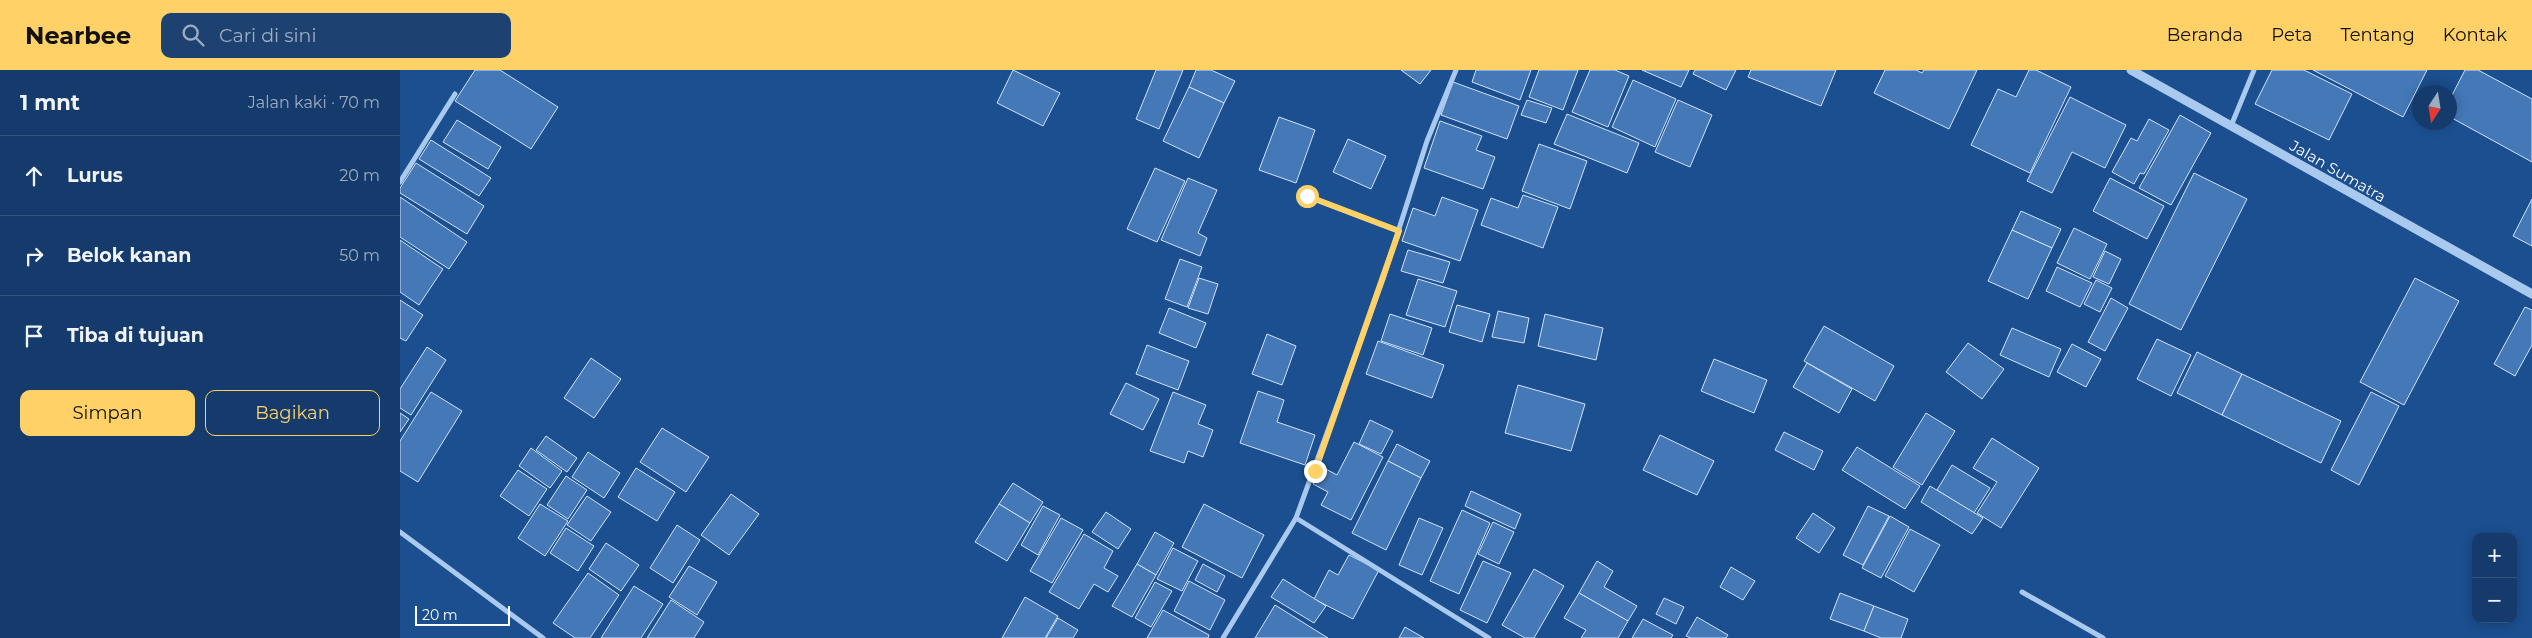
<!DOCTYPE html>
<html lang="id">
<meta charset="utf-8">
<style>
:root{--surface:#143b6b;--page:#1d4271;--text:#f1f3f6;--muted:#9dadc1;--line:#33557e;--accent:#ffd166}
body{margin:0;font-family:Montserrat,sans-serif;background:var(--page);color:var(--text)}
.controls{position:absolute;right:15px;bottom:15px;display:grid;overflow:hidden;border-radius:10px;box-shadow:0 2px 12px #0003}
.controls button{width:45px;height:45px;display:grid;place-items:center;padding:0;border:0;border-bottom:1px solid var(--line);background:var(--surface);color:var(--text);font:25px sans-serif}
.compass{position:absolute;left:2012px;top:15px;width:45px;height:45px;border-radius:50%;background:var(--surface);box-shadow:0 2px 12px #0003;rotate:192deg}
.scale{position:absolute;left:15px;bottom:12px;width:95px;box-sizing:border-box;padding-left:5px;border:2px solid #fff;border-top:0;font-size:14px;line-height:18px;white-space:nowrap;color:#fff;-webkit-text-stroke:4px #1b4f8f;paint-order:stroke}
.stop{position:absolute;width:15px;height:15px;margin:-11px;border:4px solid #ffd166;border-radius:50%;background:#fff}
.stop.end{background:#ffd166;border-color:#fff;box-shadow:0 1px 5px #0008}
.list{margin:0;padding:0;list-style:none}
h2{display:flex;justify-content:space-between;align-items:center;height:65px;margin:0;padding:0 20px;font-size:21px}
h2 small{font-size:16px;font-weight:400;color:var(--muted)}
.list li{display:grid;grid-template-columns:32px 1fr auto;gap:15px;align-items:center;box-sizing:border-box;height:80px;padding:0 20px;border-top:1px solid var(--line)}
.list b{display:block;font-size:19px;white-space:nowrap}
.list em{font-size:16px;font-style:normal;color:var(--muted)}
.actions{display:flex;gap:10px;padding:15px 20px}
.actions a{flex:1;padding:11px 0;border:1px solid var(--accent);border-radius:10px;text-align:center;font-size:18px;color:var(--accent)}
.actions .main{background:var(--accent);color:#111}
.icon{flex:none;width:28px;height:28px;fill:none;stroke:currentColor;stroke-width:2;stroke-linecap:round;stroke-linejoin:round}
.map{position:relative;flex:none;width:2132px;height:568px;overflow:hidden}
header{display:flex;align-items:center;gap:30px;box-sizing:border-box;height:70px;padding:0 25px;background:var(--accent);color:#111}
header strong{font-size:24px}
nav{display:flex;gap:28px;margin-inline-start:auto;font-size:18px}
.search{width:350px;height:45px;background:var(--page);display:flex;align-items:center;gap:12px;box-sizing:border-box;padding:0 18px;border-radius:10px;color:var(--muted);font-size:19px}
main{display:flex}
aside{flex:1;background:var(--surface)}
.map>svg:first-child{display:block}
</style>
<header>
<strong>Nearbee</strong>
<div class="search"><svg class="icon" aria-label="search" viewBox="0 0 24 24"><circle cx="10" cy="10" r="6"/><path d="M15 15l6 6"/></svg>Cari di sini</div>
<nav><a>Beranda</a><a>Peta</a><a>Tentang</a><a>Kontak</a></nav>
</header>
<main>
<aside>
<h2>1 mnt<small>Jalan kaki · 70 m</small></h2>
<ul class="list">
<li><svg class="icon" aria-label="ahead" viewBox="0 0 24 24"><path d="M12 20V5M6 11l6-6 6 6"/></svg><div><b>Lurus</b></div><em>20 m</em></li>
<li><svg class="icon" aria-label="right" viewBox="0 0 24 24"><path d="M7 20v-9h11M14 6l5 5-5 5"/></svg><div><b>Belok kanan</b></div><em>50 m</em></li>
<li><svg class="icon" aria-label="arrive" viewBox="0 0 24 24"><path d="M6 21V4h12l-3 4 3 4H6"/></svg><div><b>Tiba di tujuan</b></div></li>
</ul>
<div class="actions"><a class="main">Simpan</a><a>Bagikan</a></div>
</aside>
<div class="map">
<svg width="2132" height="568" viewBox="0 0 2132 568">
<rect width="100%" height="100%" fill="#1b4f8f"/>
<g fill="#4478b7" stroke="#cfe3fa">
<path d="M 75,0 L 100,0 L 158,37 L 131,79 L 55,31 Z"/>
<path d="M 613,0 L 660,23 L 643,56 L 597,33 Z"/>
<path d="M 756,0 L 783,0 L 759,59 L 736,49 Z"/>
<path d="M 796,0 L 811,0 L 835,11 L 824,33 L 789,17 Z"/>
<path d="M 1001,0 L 1031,0 L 1020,14 Z"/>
<path d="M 1076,0 L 1131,0 L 1120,30 L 1072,12 Z"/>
<path d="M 1139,0 L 1178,0 L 1163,40 L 1129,27 Z"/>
<path d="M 1190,0 L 1215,0 L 1229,6 L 1208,57 L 1172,42 Z"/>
<path d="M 1242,0 L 1289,0 L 1281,17 Z"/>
<path d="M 1295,0 L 1336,0 L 1326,20 L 1293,4 Z"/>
<path d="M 1351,0 L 1436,0 L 1421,36 L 1348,7 Z"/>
<path d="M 1485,0 L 1516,0 L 1522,3 L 1524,0 L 1577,0 L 1549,59 L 1474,23 Z"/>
<path d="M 1629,0 L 1636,0 L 1671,17 L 1630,103 L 1571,75 L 1598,19 L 1616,27 Z"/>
<path d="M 1872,0 L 1904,0 L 1952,24 L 1929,70 L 1855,34 Z"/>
<path d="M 1913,0 L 2027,0 L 2003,47 Z"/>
<path d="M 2065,0 L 2078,0 L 2132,29 L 2132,92 L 2050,47 L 2050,29 Z"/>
<path d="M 1233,10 L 1276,29 L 1255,77 L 1212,57 Z"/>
<path d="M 1053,12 L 1119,36 L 1107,69 L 1041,45 Z"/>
<path d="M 789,17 L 824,33 L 799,88 L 763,71 Z"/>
<path d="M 1670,27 L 1726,55 L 1705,98 L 1672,82 L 1652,123 L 1627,111 Z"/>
<path d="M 1127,30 L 1152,38 L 1146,53 L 1121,45 Z"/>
<path d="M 1278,30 L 1312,45 L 1290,97 L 1255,82 Z"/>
<path d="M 1167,44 L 1239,73 L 1227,103 L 1154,74 Z"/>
<path d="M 1780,45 L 1811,63 L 1771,135 L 1739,118 Z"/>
<path d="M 879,47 L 915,60 L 896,113 L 859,100 Z"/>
<path d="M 1749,49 L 1769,60 L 1744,104 L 1740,103 L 1734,114 L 1712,102 L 1731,68 L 1737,71 Z"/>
<path d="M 57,50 L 101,77 L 88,99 L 43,72 Z"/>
<path d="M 1040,51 L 1082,66 L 1076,80 L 1095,87 L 1083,119 L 1024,98 Z"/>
<path d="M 948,69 L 986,86 L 971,119 L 933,102 Z"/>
<path d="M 31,70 L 91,108 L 79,126 L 19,89 Z"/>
<path d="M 1139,74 L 1187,91 L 1170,139 L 1122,121 Z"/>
<path d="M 16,93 L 84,136 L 67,164 L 0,123 L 0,118 Z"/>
<path d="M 755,98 L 785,111 L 757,172 L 727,159 Z"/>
<path d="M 1794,103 L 1847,129 L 1781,260 L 1729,234 Z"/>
<path d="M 788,108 L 817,120 L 798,163 L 807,168 L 800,186 L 761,170 Z"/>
<path d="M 1710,108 L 1764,136 L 1747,169 L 1693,141 Z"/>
<path d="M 1123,125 L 1158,137 L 1143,178 L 1081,155 L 1091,128 L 1118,138 Z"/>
<path d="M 0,127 L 67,172 L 49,199 L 0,167 Z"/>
<path d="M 1042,127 L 1078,140 L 1060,191 L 1002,171 L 1013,138 L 1035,146 Z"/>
<path d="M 2132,129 L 2132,176 L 2113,166 Z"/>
<path d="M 1621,141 L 1661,159 L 1652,178 L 1612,160 Z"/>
<path d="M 1674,158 L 1707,174 L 1690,209 L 1657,193 Z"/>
<path d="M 1612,160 L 1652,178 L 1628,229 L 1588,211 Z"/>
<path d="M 0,170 L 43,199 L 19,235 L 0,222 Z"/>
<path d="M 1008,180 L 1050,192 L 1043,213 L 1001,201 Z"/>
<path d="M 1705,181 L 1721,189 L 1709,214 L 1693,207 Z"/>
<path d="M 780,189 L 802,197 L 787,237 L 765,229 Z"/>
<path d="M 1657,197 L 1692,213 L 1680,237 L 1646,221 Z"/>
<path d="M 799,208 L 818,214 L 808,244 L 788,238 Z"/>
<path d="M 2015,208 L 2059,231 L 2004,335 L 1960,312 Z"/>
<path d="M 1018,209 L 1057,221 L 1045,257 L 1006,245 Z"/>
<path d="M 1696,210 L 1712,218 L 1700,242 L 1684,234 Z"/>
<path d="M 1711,228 L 1728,238 L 1705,281 L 1688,272 Z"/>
<path d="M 0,230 L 23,245 L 6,271 L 0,268 Z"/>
<path d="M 1057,235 L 1090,244 L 1082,272 L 1049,262 Z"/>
<path d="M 2125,237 L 2132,240 L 2132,275 L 2115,306 L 2094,294 Z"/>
<path d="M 769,238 L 806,253 L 796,278 L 759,263 Z"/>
<path d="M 1098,241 L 1129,248 L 1124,273 L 1092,267 Z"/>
<path d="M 990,244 L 1032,258 L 1023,285 L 981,271 Z"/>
<path d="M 1145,244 L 1203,258 L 1196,290 L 1138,276 Z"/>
<path d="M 1424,256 L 1494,296 L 1475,331 L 1404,291 Z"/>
<path d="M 1612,258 L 1661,279 L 1649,307 L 1600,285 Z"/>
<path d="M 867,264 L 896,276 L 882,315 L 852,304 Z"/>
<path d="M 1757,269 L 1791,285 L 1771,326 L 1737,309 Z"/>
<path d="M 978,271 L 1044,295 L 1032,328 L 966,304 Z"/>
<path d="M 1568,273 L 1604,299 L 1582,329 L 1546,302 Z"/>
<path d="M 1672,274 L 1701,289 L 1686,317 L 1657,302 Z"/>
<path d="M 747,275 L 789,291 L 778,320 L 736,304 Z"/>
<path d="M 27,277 L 46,290 L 11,345 L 0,338 L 0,319 Z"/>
<path d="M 1797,282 L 1842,304 L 1822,345 L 1777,323 Z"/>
<path d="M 191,288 L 221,309 L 194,348 L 164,328 Z"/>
<path d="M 1314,289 L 1367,310 L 1354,343 L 1301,321 Z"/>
<path d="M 1407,293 L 1452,319 L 1439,343 L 1393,317 Z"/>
<path d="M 1842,304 L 1941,351 L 1921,393 L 1822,345 Z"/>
<path d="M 726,313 L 759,329 L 743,360 L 710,344 Z"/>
<path d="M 1118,315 L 1185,334 L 1171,381 L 1105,363 Z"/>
<path d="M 858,321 L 884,330 L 877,352 L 915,365 L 905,395 L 840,373 Z"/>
<path d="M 31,322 L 62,341 L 18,412 L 0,401 L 0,371 Z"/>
<path d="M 773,322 L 806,335 L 798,354 L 813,360 L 803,387 L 788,381 L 784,393 L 750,381 Z"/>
<path d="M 1971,322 L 1999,336 L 1959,415 L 1931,400 Z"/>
<path d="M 0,343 L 9,349 L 0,362 Z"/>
<path d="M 1526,343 L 1555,361 L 1522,415 L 1493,397 Z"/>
<path d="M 970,350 L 993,361 L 981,384 L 959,374 Z"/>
<path d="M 262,358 L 309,387 L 286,422 L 240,392 Z"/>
<path d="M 1384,362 L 1423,381 L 1414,400 L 1375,380 Z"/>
<path d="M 1260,365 L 1314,391 L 1297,425 L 1243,400 Z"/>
<path d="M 146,366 L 177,388 L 167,402 L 136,380 Z"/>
<path d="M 1592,368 L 1639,398 L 1601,458 L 1577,443 L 1597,412 L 1573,398 Z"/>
<path d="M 954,372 L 983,387 L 951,450 L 921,435 L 928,422 L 913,414 L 922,397 L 937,405 Z"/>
<path d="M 997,374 L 1030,391 L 1021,408 L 988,391 Z"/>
<path d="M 1457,377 L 1520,416 L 1505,439 L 1442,400 Z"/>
<path d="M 131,378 L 162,401 L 150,418 L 119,396 Z"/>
<path d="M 188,382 L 220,403 L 204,428 L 172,407 Z"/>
<path d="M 988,391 L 1021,408 L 986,480 L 952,463 Z"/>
<path d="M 1552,395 L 1590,418 L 1574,443 L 1537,420 Z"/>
<path d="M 236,398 L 275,422 L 257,451 L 218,427 Z"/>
<path d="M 118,400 L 147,419 L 129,446 L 100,426 Z"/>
<path d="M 166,406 L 187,420 L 168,449 L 147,435 Z"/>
<path d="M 613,413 L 643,432 L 630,453 L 599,434 Z"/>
<path d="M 1530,416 L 1583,448 L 1572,464 L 1521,432 Z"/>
<path d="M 1071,421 L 1121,444 L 1115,459 L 1065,436 Z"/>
<path d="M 331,424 L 359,444 L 329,485 L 301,465 Z"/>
<path d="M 187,426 L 211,442 L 191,471 L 167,455 Z"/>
<path d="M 140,434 L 168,451 L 145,486 L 118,468 Z"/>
<path d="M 599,434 L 630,453 L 607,491 L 575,472 Z"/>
<path d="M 804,434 L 864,465 L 842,508 L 782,477 Z"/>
<path d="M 643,436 L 660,445 L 638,485 L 621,475 Z"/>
<path d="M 1468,436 L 1489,446 L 1463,495 L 1443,485 Z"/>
<path d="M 1062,440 L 1090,453 L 1059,524 L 1030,511 Z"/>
<path d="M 706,442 L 731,459 L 718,479 L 692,462 Z"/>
<path d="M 1413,443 L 1435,458 L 1419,483 L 1396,468 Z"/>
<path d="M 1490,446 L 1509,457 L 1481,508 L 1462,498 Z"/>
<path d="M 661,448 L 683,460 L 652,513 L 630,501 Z"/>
<path d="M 1019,448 L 1043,458 L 1022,505 L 999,495 Z"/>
<path d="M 1093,452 L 1114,462 L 1099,494 L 1078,484 Z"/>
<path d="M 277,455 L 300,470 L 273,513 L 250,498 Z"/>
<path d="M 166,458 L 194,476 L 178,501 L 150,483 Z"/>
<path d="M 1510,459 L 1540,475 L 1514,522 L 1485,506 Z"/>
<path d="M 755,462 L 774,473 L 756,505 L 737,494 Z"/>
<path d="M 684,464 L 713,481 L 704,498 L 718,506 L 708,522 L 694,514 L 679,539 L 649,522 Z"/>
<path d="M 206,473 L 239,495 L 221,521 L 189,499 Z"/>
<path d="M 773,478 L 798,491 L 782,521 L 757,509 Z"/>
<path d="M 949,485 L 979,500 L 953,549 L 914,529 L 929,500 L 938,505 Z"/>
<path d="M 1083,491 L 1111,503 L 1087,553 L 1060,540 Z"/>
<path d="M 1197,491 L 1213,501 L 1204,517 L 1237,536 L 1228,551 L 1179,523 Z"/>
<path d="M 737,494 L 756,505 L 732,547 L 712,536 Z"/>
<path d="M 803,494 L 825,506 L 817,522 L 795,510 Z"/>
<path d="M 289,496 L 317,512 L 297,545 L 269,527 Z"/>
<path d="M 1331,497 L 1355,511 L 1343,530 L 1320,517 Z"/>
<path d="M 1134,499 L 1164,516 L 1134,568 L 1125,568 L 1102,555 Z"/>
<path d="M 188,503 L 219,525 L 190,568 L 175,568 L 153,553 Z"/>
<path d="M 883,509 L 926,536 L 914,553 L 871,527 Z"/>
<path d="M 789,511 L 825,530 L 810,560 L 774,541 Z"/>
<path d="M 755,512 L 772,521 L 751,557 L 735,548 Z"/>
<path d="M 234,516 L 263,534 L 241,568 L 201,568 Z"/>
<path d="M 1179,523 L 1228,551 L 1218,568 L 1181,568 L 1186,560 L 1164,548 Z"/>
<path d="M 1440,523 L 1474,536 L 1464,561 L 1430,549 Z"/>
<path d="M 625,527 L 658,546 L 645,568 L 602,568 Z"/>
<path d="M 1264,528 L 1284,537 L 1276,554 L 1256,544 Z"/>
<path d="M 271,530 L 304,552 L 294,568 L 247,568 Z"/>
<path d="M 875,535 L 928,568 L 855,568 Z"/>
<path d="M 1474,536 L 1508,549 L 1501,568 L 1481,568 L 1464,561 Z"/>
<path d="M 763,540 L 809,565 L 808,568 L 747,568 Z"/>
<path d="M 1297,547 L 1328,565 L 1326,568 L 1291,568 L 1286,566 Z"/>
<path d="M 658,548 L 678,560 L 673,568 L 646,568 Z"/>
<path d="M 1243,549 L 1273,565 L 1271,568 L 1232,568 Z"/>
<path d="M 1005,557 L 1024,568 L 999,568 Z"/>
</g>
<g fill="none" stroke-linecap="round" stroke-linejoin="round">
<g stroke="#a9c9ee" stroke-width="5">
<path d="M 1831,56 L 1854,0"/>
<path d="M 0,112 L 55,24"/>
<path d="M 907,126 L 999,161"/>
<path d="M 896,448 L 1089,568"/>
<path d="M 0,462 L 143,568"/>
<path d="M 1622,522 L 1703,568"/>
<path d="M 823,568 L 896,448 L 983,209 L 1027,71 L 1056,0"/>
</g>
<path stroke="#a9c9ee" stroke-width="9" d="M 1731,0 L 2132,224"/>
</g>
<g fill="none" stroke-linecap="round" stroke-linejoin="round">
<path stroke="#ffd166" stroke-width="6" d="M 907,126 L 999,161 L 915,401"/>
</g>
<g text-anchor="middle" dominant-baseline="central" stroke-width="4.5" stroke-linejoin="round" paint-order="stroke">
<g font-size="15" fill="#fff" stroke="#1b4f8f">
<text transform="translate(1938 101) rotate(30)">Jalan Sumatra</text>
</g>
</g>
</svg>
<div class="controls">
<button>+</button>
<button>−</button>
</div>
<svg class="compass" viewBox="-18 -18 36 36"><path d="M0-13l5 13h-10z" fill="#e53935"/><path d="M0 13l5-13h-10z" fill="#9dadc1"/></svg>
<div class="scale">20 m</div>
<div class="stop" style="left:907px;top:126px"></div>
<div class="stop end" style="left:915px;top:401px"></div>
</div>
</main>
